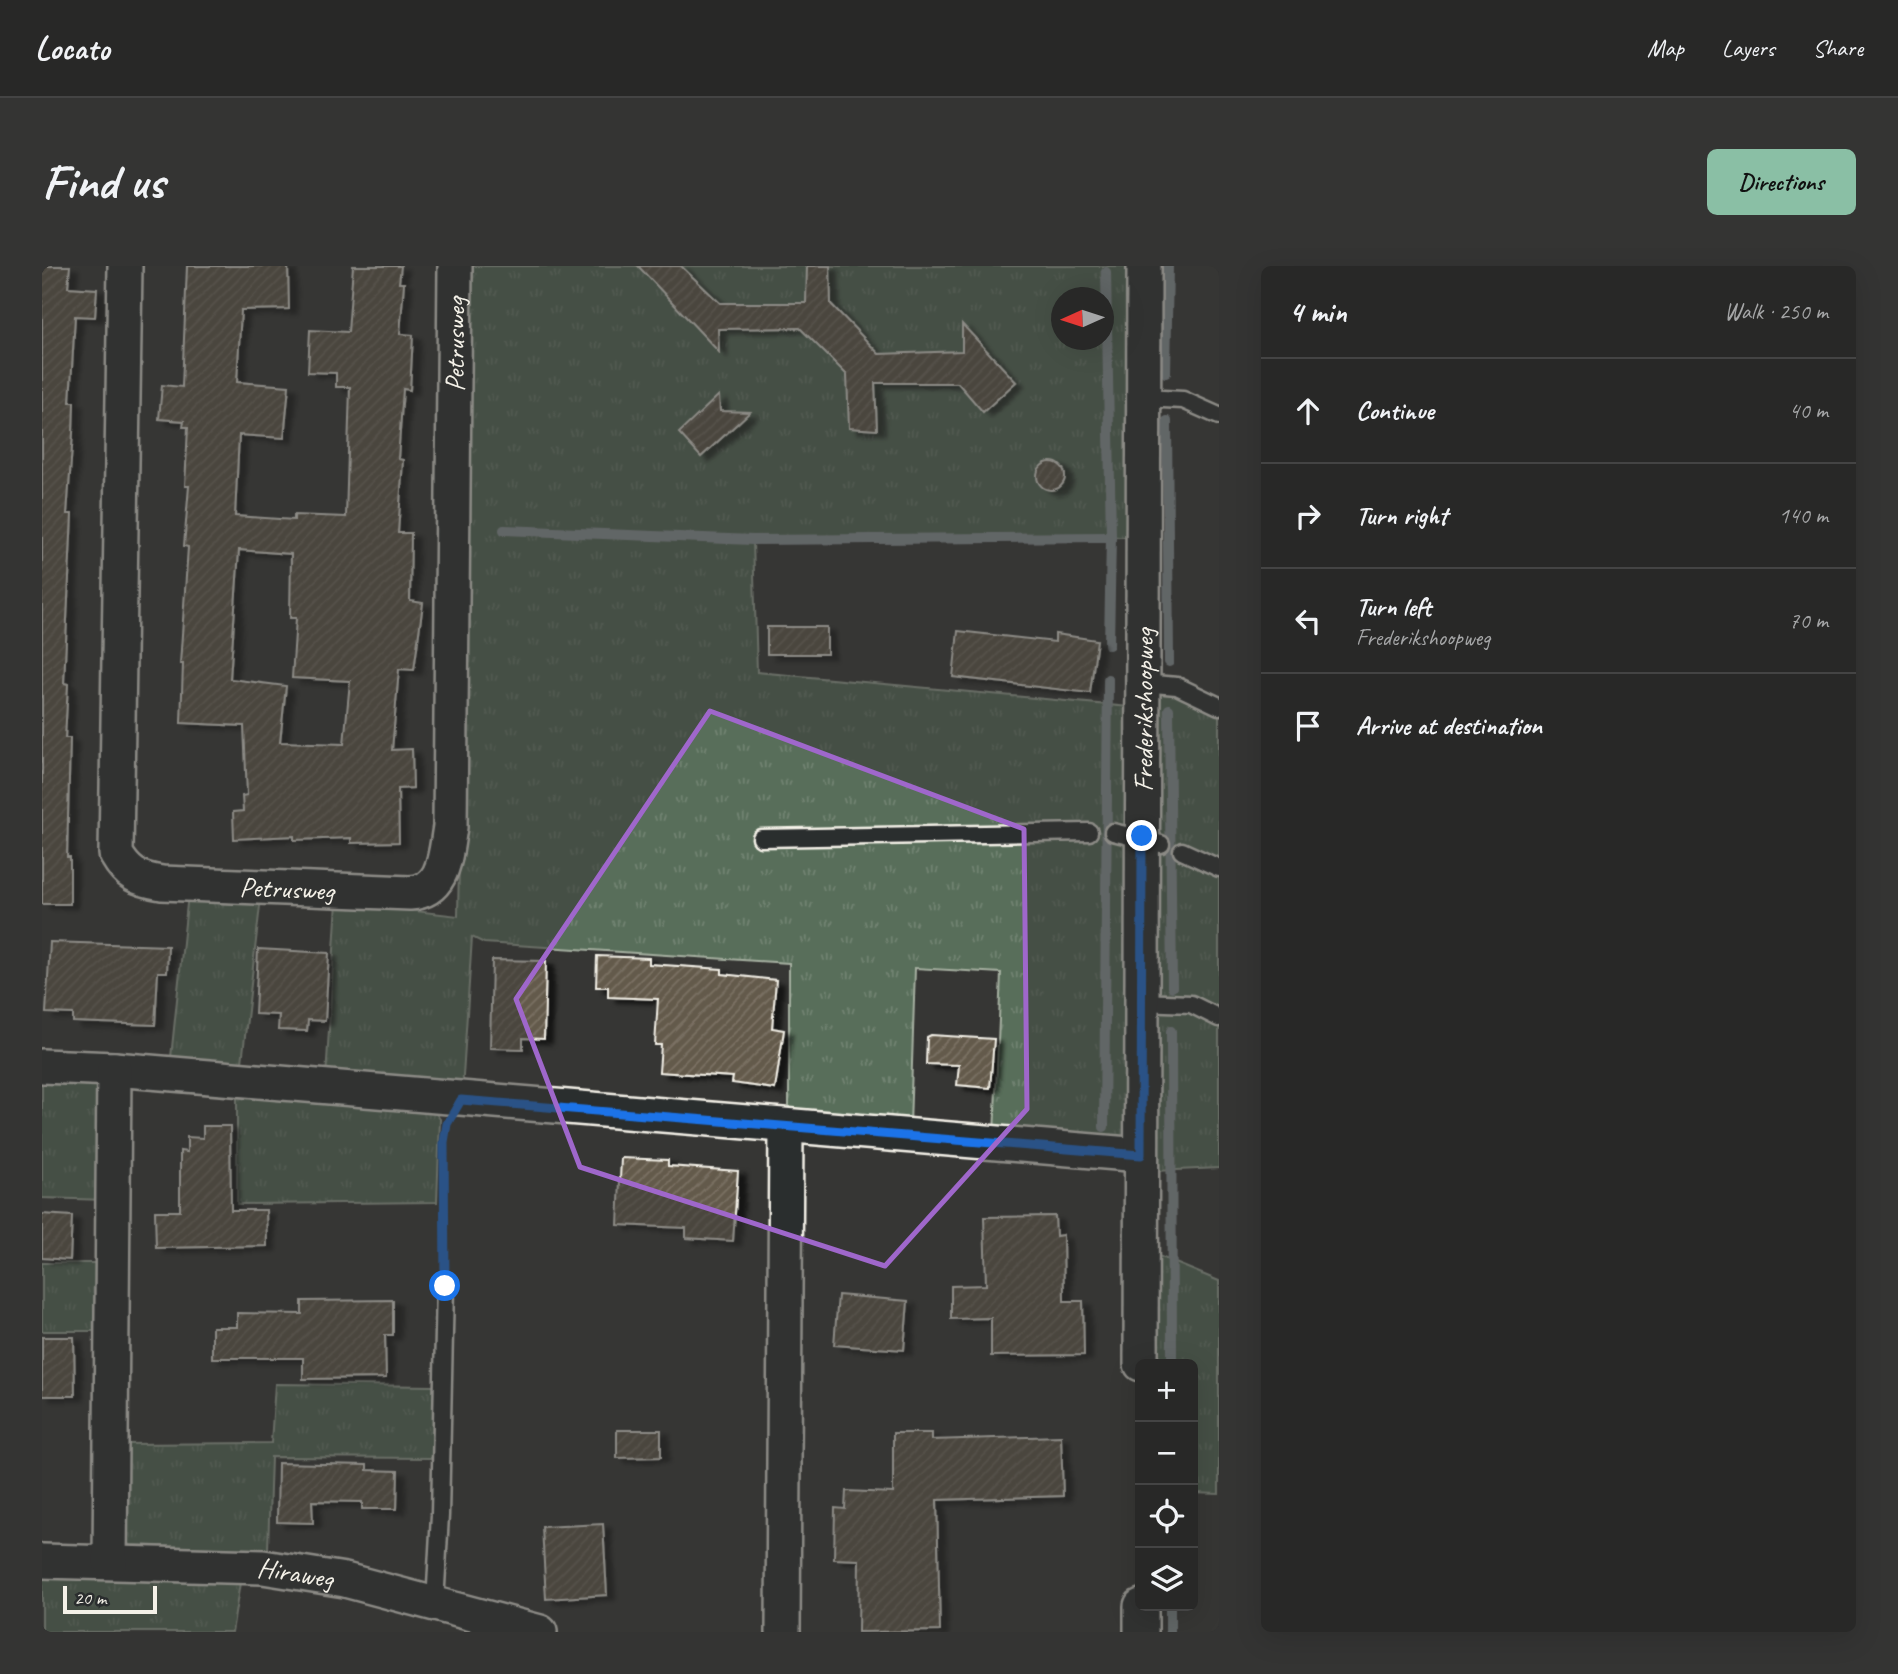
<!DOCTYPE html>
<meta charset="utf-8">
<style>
:root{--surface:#282827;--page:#343433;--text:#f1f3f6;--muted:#a5a6a7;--line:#444;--accent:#8abfa5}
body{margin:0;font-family:Caveat,sans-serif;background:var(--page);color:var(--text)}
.controls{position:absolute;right:21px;bottom:21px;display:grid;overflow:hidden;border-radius:10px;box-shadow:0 7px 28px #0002}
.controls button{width:63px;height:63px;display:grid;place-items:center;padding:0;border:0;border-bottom:2px solid var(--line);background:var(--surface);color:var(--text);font:35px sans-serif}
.compass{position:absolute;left:1009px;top:21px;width:63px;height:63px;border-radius:50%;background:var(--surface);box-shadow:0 7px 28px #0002;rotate:267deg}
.scale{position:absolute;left:21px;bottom:18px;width:94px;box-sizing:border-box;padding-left:7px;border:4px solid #f4f1e8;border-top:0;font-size:19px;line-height:24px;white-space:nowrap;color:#f4f1e8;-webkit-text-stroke:5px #2a2d2e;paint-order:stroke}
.stop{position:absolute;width:21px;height:21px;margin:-16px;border:5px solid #1a73e8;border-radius:50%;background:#fff}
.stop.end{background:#1a73e8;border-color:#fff;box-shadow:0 2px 7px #0008}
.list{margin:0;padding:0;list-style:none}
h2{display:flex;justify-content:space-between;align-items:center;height:91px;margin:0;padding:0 28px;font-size:30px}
h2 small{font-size:23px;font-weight:400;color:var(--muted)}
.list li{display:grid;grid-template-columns:46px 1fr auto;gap:21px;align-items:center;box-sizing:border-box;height:105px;padding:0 28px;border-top:2px solid var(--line)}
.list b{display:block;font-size:26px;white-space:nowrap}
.list p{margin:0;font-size:23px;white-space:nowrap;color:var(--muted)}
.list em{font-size:23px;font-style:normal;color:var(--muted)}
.icon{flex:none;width:38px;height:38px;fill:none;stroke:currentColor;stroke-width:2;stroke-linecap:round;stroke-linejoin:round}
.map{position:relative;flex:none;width:1177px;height:1366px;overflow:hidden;border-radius:10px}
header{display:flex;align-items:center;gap:42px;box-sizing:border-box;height:98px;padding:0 35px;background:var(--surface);border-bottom:2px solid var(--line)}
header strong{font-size:33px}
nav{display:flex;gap:38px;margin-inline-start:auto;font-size:24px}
.intro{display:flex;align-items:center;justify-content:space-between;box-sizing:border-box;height:168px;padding:0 42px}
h1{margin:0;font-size:49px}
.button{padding:18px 32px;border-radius:10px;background:var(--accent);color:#111;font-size:24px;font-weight:700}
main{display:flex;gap:42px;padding:0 42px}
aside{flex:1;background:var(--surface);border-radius:10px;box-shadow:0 7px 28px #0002}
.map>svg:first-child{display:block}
</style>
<header>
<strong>Locato</strong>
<nav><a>Map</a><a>Layers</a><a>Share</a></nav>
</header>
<div class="intro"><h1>Find us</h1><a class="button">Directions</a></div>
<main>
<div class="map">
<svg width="1177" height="1366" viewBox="0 0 1177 1366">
<defs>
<pattern id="grass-tufts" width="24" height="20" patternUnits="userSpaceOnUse" patternTransform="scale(1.75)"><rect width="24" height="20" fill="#586e5a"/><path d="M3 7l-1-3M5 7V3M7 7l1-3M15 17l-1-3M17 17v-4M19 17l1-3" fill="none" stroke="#718372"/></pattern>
<pattern id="building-hatch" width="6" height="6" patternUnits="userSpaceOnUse" patternTransform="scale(1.75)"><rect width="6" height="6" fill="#645a4b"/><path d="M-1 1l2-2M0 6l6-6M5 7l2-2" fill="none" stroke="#7b7265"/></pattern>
<filter id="shadow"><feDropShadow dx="8" dy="4.5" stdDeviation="2" flood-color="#0009"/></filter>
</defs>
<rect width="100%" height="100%" fill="#363634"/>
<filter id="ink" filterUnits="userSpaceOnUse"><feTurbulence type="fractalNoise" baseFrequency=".0143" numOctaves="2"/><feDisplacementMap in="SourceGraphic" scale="14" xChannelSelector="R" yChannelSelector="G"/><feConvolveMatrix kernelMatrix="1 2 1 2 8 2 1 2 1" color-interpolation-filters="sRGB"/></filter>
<g filter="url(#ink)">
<g fill="url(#grass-tufts)" stroke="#a6b0a1" stroke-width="2" fill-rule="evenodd">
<path d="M 428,0 L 1090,0 L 1085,271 L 711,275 L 715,406 L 1087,441 L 1085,867 L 1073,875 L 952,869 L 959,707 L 873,702 L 868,861 L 747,853 L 747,697 L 442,677 L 430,671 L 420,825 L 284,811 L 295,636 L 416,650 ZM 1020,32 L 1062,32 L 1062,74 L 1020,74 Z"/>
<path d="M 1120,424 L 1133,425 L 1177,446 L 1177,743 L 1148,729 L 1114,728 L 1112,431 Z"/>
<path d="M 146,628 L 219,631 L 199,805 L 128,801 Z"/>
<path d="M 1114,742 L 1148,744 L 1177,758 L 1177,902 L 1114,905 Z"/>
<path d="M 0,807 L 66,809 L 64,934 L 0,932 Z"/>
<path d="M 195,820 L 391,844 L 398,853 L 395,936 L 195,938 Z"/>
<path d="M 1114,989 L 1177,1015 L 1177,1228 L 1151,1227 L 1151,1098 L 1115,1098 Z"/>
<rect x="0" y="997" width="65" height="68"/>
<path d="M 233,1118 L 392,1120 L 390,1192 L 229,1191 L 226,1284 L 88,1279 L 78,1275 L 78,1178 L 229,1177 Z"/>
<path d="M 0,1306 L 198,1317 L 190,1366 L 0,1366 Z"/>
</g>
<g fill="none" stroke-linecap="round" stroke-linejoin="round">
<g stroke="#969fa3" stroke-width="10">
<path d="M 1064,6 L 1069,271 L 1067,379"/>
<path d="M 1124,107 L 1126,0"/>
<path d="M 1125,155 L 1127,396"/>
<path d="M 462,264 L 711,274 L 1069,271"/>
<path d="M 1127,443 L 1130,721"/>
<path d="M 1129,765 L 1130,1098"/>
<path d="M 1062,861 L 1066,413"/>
<path d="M 1128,1366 L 1128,1340"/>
</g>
</g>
<g fill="url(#building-hatch)" stroke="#f4f1e8" stroke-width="2" fill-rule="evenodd" filter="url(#shadow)">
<path d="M 0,0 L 28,0 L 26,21 L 55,23 L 53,51 L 33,50 L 28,136 L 32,136 L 31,167 L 25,248 L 30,248 L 22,417 L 26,418 L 23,472 L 28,472 L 25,591 L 28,591 L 28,638 L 0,638 Z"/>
<path d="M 145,0 L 246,0 L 247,43 L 199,44 L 195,116 L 247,120 L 242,172 L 197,169 L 193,250 L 252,254 L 252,249 L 304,251 L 308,121 L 294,121 L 294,107 L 266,106 L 268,64 L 306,66 L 311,0 L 359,0 L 357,17 L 362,17 L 358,68 L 371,69 L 368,124 L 361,123 L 356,193 L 361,194 L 356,267 L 369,267 L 368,335 L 381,337 L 372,404 L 357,403 L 350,484 L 370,483 L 371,522 L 356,523 L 357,576 L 309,577 L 309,572 L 252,574 L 252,570 L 192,573 L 191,546 L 201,545 L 200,530 L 205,529 L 202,460 L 139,457 L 141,398 L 138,398 L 146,281 L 142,280 L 147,220 L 143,220 L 146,161 L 141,161 L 142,155 L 117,153 L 120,119 L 140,121 ZM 197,284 L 249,288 L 248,352 L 254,352 L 250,412 L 308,415 L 302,478 L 238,476 L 244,420 L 188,413 Z"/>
<path d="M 596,0 L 639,0 L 678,37 L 764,37 L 765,0 L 788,0 L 789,38 L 837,88 L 920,85 L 920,58 L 974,116 L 941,146 L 916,117 L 833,117 L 835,164 L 807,162 L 805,109 L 758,62 L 676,63 L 677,86 Z"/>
<path d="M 677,129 L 678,145 L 708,146 L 659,191 L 637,167 Z"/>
<circle cx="1009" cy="210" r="14"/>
<rect x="725" y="361" width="60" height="27"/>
<path d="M 916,365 L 1013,376 L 1013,368 L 1055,374 L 1048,427 L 911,411 Z"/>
<path d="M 8,676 L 126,680 L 125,706 L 116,706 L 113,759 L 31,756 L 31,748 L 4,747 Z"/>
<path d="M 216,683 L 287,687 L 283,755 L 266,754 L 265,765 L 236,764 L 237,749 L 213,748 Z"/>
<path d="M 555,690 L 607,692 L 607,698 L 680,703 L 680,708 L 734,714 L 730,762 L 742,764 L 733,823 L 690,817 L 691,811 L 617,806 L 619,779 L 613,779 L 616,733 L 566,731 L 566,721 L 554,721 Z"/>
<path d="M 450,694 L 504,695 L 502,773 L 481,772 L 481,783 L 448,782 Z"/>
<path d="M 889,769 L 952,773 L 948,822 L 915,819 L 917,799 L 884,798 L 885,771 Z"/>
<path d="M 161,860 L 188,860 L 189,944 L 224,944 L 225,980 L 114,982 L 113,945 L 138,945 L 138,885 L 145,886 L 145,871 L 161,872 Z"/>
<path d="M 579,892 L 626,894 L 626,900 L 696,905 L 691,975 L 644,972 L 644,962 L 576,959 Z"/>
<path d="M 0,948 L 30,950 L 28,994 L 0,992 Z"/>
<path d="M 1013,950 L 1014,970 L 1021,969 L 1022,1035 L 1041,1035 L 1042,1089 L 949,1090 L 949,1052 L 909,1053 L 909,1020 L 944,1019 L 942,951 Z"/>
<path d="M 796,1029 L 866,1035 L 862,1084 L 792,1079 Z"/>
<path d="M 351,1034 L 351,1069 L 343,1069 L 344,1112 L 261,1113 L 261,1092 L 170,1092 L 170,1061 L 195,1061 L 195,1047 L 260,1048 L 260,1035 Z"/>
<path d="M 0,1071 L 32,1071 L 33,1130 L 0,1130 Z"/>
<path d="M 575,1164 L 619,1164 L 619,1191 L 575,1192 Z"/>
<path d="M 851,1167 L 890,1167 L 890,1174 L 1019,1170 L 1021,1230 L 895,1234 L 898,1365 L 816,1366 L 817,1294 L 792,1293 L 793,1242 L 803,1243 L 804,1225 L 851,1227 Z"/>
<path d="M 236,1197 L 325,1199 L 325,1204 L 356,1205 L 355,1243 L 320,1243 L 320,1236 L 270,1235 L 271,1257 L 235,1256 Z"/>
<path d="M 561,1258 L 565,1329 L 504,1333 L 500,1261 Z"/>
</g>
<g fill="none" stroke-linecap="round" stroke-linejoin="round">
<defs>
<g id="service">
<path d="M 1101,132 L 1141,134 L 1177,150"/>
<path d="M 1100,417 L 1135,420 L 1177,440"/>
<path d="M 1071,566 L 1119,578"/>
<path d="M 719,572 L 1047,566"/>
<path d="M 1140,585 L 1177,602"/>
<path d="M 1099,736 L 1149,738 L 1177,752"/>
<path d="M 393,1338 L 398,1249 L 403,1020"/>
</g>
<g id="minor">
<path id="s1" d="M 83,0 L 74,588 C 86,609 96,613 120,617 L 368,627 C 403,625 403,589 408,561 L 413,0"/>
<path d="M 0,800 L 72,803 L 1099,889"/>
<path id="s2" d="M 1099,1098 L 1102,0"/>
<path id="s3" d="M 0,1295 L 221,1301 L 303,1314 L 498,1366"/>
<path d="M 68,1296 L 72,803"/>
<path d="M 1099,1340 L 1099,1366"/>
<path d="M 741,1366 L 744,860"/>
</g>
</defs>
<use href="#service" stroke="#f4f1e8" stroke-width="21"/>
<use href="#minor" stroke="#f4f1e8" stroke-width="38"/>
<path stroke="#f4f1e8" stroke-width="4.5" stroke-dasharray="2 5" stroke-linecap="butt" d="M 403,999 L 402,876 L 405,861"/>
<use href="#service" stroke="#2a2d2e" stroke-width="16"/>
<use href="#minor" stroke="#2a2d2e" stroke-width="33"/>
</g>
</g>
<g fill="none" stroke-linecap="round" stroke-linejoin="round" filter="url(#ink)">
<path stroke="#1a73e8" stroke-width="9" d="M 403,1020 L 402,876 L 405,858 L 419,834 L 1099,889 L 1100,570"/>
</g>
<path d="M0 0H1177V1366H0ZM 668,445 L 982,563 L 985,843 L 843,1000 L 538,901 L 474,733 Z" fill="#363634" fill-opacity=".55" fill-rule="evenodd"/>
<path fill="none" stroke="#9f67cb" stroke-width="5" stroke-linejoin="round" d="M 668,445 L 982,563 L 985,843 L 843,1000 L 538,901 L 474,733 Z"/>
<g text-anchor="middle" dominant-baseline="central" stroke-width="5" stroke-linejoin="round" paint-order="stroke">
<g font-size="28" fill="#f4f1e8" stroke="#2a2d2e">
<text stroke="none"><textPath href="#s1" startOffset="1461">Petrusweg</textPath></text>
<text stroke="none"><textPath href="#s2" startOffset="654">Frederikshoopweg</textPath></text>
<text stroke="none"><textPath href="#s1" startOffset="770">Petrusweg</textPath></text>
<text stroke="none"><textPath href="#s3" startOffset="254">Hiraweg</textPath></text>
</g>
</g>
</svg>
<div class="controls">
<button>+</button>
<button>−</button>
<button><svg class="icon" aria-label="locate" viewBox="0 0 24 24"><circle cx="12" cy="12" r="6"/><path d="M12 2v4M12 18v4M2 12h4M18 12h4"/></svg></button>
<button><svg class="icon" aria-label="layers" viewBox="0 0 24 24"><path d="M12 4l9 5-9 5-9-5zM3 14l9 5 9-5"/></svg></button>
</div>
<svg class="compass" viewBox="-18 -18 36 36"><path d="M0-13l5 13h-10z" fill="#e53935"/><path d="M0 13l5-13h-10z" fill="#a5a6a7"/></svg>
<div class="scale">20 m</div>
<div class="stop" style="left:403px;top:1020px"></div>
<div class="stop end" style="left:1100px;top:570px"></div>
</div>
<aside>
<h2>4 min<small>Walk · 250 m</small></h2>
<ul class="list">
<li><svg class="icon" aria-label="ahead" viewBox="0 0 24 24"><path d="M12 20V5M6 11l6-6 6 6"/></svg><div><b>Continue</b></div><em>40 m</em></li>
<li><svg class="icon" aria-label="right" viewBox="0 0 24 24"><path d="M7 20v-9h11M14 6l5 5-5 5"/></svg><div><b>Turn right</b></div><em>140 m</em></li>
<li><svg class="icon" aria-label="left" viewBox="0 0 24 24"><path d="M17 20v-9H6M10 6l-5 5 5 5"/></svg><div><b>Turn left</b><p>Frederikshoopweg</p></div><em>70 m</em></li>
<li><svg class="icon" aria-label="arrive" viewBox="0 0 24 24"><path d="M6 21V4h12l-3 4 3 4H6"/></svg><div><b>Arrive at destination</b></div></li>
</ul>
</aside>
</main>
